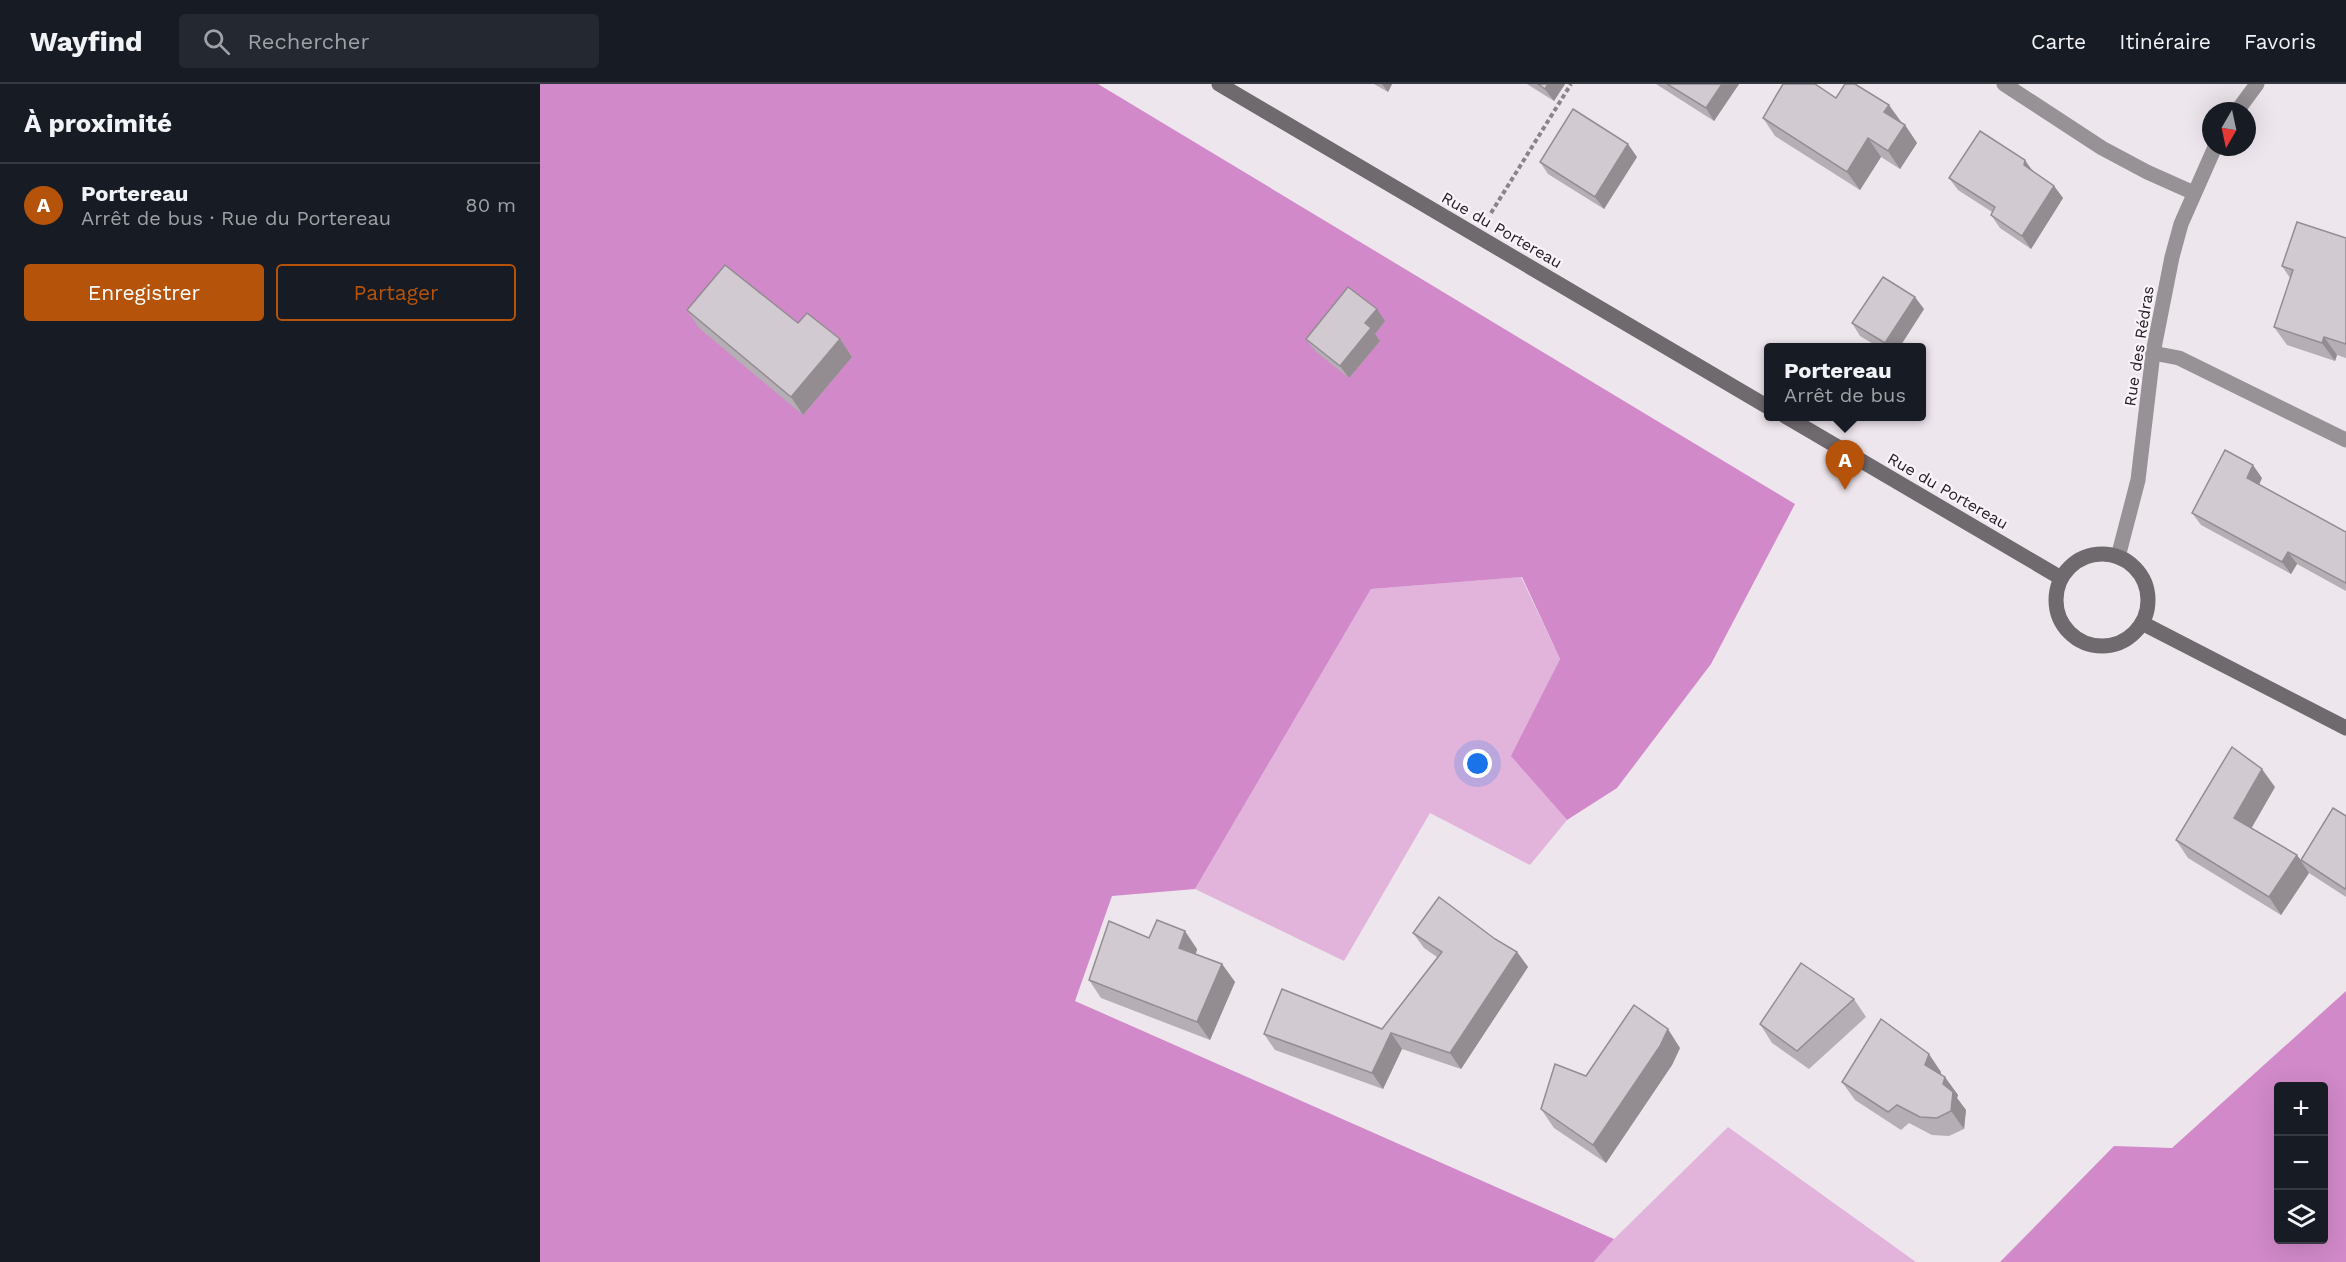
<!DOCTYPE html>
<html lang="fr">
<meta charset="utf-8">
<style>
:root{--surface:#171b24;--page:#242831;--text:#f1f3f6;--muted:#9ea1a6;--line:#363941;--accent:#b45309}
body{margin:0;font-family:"Work Sans",sans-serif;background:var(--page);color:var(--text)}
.controls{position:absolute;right:18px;bottom:18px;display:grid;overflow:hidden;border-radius:6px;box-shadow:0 6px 24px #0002}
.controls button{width:54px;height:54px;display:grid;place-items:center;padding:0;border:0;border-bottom:2px solid var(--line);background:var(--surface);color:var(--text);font:30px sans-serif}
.compass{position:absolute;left:1662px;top:18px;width:54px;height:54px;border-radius:50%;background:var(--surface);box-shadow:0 6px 24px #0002;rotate:189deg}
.you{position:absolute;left:938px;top:680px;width:21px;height:21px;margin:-15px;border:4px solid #fff;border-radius:50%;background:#1a73e8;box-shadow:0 0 0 9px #1a73e833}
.badge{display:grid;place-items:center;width:39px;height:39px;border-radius:50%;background:var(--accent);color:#fff;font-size:20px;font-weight:700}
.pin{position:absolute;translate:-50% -50px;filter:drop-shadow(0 2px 3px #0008)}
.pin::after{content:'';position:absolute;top:32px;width:21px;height:18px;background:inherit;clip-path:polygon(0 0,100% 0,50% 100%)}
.popup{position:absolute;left:1224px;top:259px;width:162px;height:78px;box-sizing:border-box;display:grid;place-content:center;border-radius:6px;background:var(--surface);filter:drop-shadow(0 2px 4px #0005);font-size:20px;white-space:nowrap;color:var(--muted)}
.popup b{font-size:22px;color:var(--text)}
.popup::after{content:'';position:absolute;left:50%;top:100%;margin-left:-12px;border:12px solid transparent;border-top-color:var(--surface)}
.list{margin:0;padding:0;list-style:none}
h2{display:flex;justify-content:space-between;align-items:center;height:78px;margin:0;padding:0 24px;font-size:26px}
h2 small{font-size:20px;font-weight:400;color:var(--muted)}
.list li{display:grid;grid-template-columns:39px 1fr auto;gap:18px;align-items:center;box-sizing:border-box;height:84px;padding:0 24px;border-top:2px solid var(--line)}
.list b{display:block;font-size:22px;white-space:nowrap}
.list p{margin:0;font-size:20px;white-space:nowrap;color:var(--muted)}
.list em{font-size:20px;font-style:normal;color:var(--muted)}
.actions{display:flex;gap:12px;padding:18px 24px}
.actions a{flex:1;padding:14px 0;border:2px solid var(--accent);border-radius:6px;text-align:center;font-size:21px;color:var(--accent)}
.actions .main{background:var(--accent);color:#fff}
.icon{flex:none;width:33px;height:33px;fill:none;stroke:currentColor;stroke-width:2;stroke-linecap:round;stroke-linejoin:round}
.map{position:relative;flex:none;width:1806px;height:1178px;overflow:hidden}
header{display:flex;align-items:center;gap:36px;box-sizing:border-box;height:84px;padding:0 30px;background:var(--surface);border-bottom:2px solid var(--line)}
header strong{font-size:28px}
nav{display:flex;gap:33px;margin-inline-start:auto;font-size:21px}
.search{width:420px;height:54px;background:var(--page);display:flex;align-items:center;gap:15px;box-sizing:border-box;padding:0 21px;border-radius:6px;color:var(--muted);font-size:22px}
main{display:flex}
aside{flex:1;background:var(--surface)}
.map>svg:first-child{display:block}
</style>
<header>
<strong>Wayfind</strong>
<div class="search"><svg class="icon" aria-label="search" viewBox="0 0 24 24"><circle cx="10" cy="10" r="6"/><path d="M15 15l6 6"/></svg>Rechercher</div>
<nav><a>Carte</a><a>Itinéraire</a><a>Favoris</a></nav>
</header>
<main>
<aside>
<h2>À proximité<small></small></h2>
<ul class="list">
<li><span class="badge">A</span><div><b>Portereau</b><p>Arrêt de bus · Rue du Portereau</p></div><em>80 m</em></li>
</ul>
<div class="actions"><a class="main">Enregistrer</a><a>Partager</a></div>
</aside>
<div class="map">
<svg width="1806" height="1178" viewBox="0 0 1806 1178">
<rect width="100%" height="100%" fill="#eee6ed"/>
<g fill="#e2b4dc">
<path d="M 981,493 L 1020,575 L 972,672 L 1027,736 L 990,781 L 890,729 L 804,877 L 655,805 L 831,505 Z"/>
<path d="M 1188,1043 L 1376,1178 L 1054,1178 L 1074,1155 Z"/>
</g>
<g fill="#d189c9" fill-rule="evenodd">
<path d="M 0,0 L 558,0 L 1255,420 L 1171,580 L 1077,704 L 1027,736 L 971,672 L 1020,575 L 982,493 L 831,505 L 655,805 L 572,812 L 535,917 L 1074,1155 L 1054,1178 L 0,1178 Z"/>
<path d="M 1806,907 L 1806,1178 L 1460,1178 L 1574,1062 L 1632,1064 ZM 1738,1002 L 1784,1002 L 1784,1156 L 1738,1156 Z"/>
</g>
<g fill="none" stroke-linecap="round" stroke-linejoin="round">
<path stroke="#898489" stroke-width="4" stroke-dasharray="4.5 3" stroke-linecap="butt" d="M 951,129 L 1031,0"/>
<g stroke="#969295" stroke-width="15">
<path d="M 1464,0 L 1562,64 L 1607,88 L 1654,109"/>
<path d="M 1697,27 L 1717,0"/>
<path d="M 1613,269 L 1639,274 L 1806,356"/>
<path d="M 1578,473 L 1598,396 L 1613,269 L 1632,173 L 1641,140 L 1675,63"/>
</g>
<g stroke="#6f6a6e" stroke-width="15">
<path d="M 679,0 L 1228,323"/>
<path d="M 1245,332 L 1521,494"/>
<circle cx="1562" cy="516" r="46"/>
<path d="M 1602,539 L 1806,644"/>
</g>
</g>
<g fill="#b5aeb4">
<path d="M 834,0 L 852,0 L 848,8 Z"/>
<path d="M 987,0 L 1025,0 L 1014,17 Z"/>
<path d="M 1116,0 L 1199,0 L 1174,37 Z"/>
<path d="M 1296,14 L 1361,38 L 1365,41 L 1377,59 L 1360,85 L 1341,73 L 1320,106 L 1235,52 L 1223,34 Z"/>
<path d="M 1097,73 L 1064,125 L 1008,90 L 1000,78 Z"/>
<path d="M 1493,87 L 1514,102 L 1523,114 L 1491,165 L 1460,144 L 1451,131 L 1452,128 L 1418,106 L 1409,94 Z"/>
<path d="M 1806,154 L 1806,274 L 1797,271 L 1795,277 L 1747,261 L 1734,243 L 1750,194 L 1742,182 Z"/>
<path d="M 1384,225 L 1359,264 L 1340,264 L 1320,252 L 1312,239 Z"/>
<path d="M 147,226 L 258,239 L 300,255 L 312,273 L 263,331 L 159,244 Z"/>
<path d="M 845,237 L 835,250 L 840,257 L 809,294 L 775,267 L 766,255 Z"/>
<path d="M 1722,394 L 1719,401 L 1806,448 L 1806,507 L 1757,480 L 1751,490 L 1661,441 L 1652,429 Z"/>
<path d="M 1735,703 L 1711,744 L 1757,771 L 1761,776 L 1806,732 L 1806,813 L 1769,789 L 1741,831 L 1648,774 L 1636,756 Z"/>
<path d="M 873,849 L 955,855 L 977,868 L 988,883 L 921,985 L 862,965 L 843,1005 L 735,966 L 724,950 L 842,945 L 897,873 L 884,864 Z"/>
<path d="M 657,865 L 656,870 L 682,880 L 695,898 L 670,956 L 561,914 L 549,896 Z"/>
<path d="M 1314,915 L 1326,933 L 1269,985 L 1232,959 L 1220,940 Z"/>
<path d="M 1140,964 L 1132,981 L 1066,1079 L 1014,1044 L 1001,1025 L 1046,992 Z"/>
<path d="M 1401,988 L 1401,990 L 1418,1011 L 1417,1014 L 1426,1026 L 1424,1045 L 1409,1052 L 1392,1051 L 1369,1039 L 1361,1046 L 1315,1016 L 1302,998 Z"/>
</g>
<g fill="#938d92">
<path d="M 842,0 L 852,0 L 848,8 Z"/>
<path d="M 1008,0 L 1025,0 L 1014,17 L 1005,5 Z"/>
<path d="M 1182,0 L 1199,0 L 1174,37 L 1166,24 Z"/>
<path d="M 1349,21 L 1362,39 L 1344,28 Z"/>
<path d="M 1365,41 L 1377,59 L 1360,85 L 1348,67 Z"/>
<path d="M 1328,54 L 1341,73 L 1320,106 L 1307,88 Z"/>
<path d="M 1088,60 L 1097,73 L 1064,125 L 1055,113 Z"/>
<path d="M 1485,76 L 1494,89 L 1484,81 Z"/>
<path d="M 1514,102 L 1523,114 L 1491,165 L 1482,152 Z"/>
<path d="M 1375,213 L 1384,225 L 1359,264 L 1348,264 L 1345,259 Z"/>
<path d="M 837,225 L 845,237 L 835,250 L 840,257 L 809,294 L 800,282 L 825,239 Z"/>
<path d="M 1784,253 L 1797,271 L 1795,277 L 1782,259 Z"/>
<path d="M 300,255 L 312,273 L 263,331 L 251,313 Z"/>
<path d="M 1713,381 L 1722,394 L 1716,407 L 1707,394 Z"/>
<path d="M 1748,468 L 1757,480 L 1751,490 L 1742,478 Z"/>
<path d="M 1722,685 L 1735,703 L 1707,752 L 1694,734 Z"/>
<path d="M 1757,771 L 1769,789 L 1741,831 L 1729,813 Z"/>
<path d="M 645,847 L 657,865 L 652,882 L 639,864 Z"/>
<path d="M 977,868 L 988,883 L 921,985 L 910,969 Z"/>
<path d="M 682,880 L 695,898 L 670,956 L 657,938 Z"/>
<path d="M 1128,945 L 1140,964 L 1132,981 L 1066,1079 L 1053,1061 Z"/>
<path d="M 851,949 L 862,965 L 843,1005 L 832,989 Z"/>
<path d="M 1389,970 L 1401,988 L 1398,999 L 1385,981 Z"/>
<path d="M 1405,993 L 1418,1011 L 1417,1014 L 1426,1026 L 1424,1045 L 1411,1027 L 1403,1000 Z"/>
</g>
<g fill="#d2cad1" stroke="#938d92" stroke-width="1.5">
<path d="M 998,0 L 1008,0 L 1005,5 Z"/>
<path d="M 1127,0 L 1182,0 L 1166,24 Z"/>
<path d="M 1243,0 L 1275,0 L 1296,14 L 1305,0 L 1315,0 L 1349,21 L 1344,28 L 1365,41 L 1348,67 L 1328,54 L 1307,88 L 1223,34 Z"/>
<path d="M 1033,25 L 1088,60 L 1055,113 L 1000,78 Z"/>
<path d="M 1440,47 L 1485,76 L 1484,81 L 1514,102 L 1482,152 L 1451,131 L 1455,123 L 1409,94 Z"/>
<path d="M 1757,138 L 1806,154 L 1806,260 L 1784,253 L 1782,259 L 1734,243 L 1753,186 L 1742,182 Z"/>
<path d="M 185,181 L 258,239 L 267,229 L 300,255 L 251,313 L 147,226 Z"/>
<path d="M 1343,193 L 1375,213 L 1345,259 L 1312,239 Z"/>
<path d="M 808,203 L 837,225 L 825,239 L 831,244 L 800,282 L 766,255 Z"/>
<path d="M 1685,366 L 1713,381 L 1707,394 L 1806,448 L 1806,499 L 1748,468 L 1742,478 L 1652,429 Z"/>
<path d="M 1692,663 L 1722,685 L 1694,734 L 1757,771 L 1729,813 L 1636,756 Z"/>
<path d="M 1793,724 L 1806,732 L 1806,803 L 1805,805 L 1761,776 Z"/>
<path d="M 899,813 L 955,855 L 977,868 L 910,969 L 851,949 L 832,989 L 724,950 L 742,905 L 842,945 L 902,868 L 873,849 Z"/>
<path d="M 617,836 L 645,847 L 639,864 L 682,880 L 657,938 L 549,896 L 569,837 L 609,854 Z"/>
<path d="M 1261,879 L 1314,915 L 1257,967 L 1220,940 Z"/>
<path d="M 1094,921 L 1128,945 L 1120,962 L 1053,1061 L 1001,1025 L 1015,980 L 1046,992 Z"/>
<path d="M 1341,935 L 1389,970 L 1385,981 L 1405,993 L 1403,1000 L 1413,1008 L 1411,1027 L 1397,1034 L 1380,1033 L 1357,1021 L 1348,1028 L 1302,998 Z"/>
</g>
<g text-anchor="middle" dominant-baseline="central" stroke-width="4.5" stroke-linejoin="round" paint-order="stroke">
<g font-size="16" fill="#211e21" stroke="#fbf3fa">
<text transform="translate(962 146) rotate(30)">Rue du Portereau</text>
<text transform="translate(1599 262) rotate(-81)">Rue des Rédras</text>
<text transform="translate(1408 407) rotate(30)">Rue du Portereau</text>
</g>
</g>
</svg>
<div class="controls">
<button>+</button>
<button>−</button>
<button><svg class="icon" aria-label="layers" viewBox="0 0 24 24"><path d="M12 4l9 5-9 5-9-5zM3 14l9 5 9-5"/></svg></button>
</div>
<svg class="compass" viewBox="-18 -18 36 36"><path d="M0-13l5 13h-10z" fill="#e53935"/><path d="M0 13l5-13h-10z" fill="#9ea1a6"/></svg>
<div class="you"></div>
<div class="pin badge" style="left:1305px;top:406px">A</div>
<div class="popup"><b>Portereau</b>Arrêt de bus</div>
</div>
</main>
